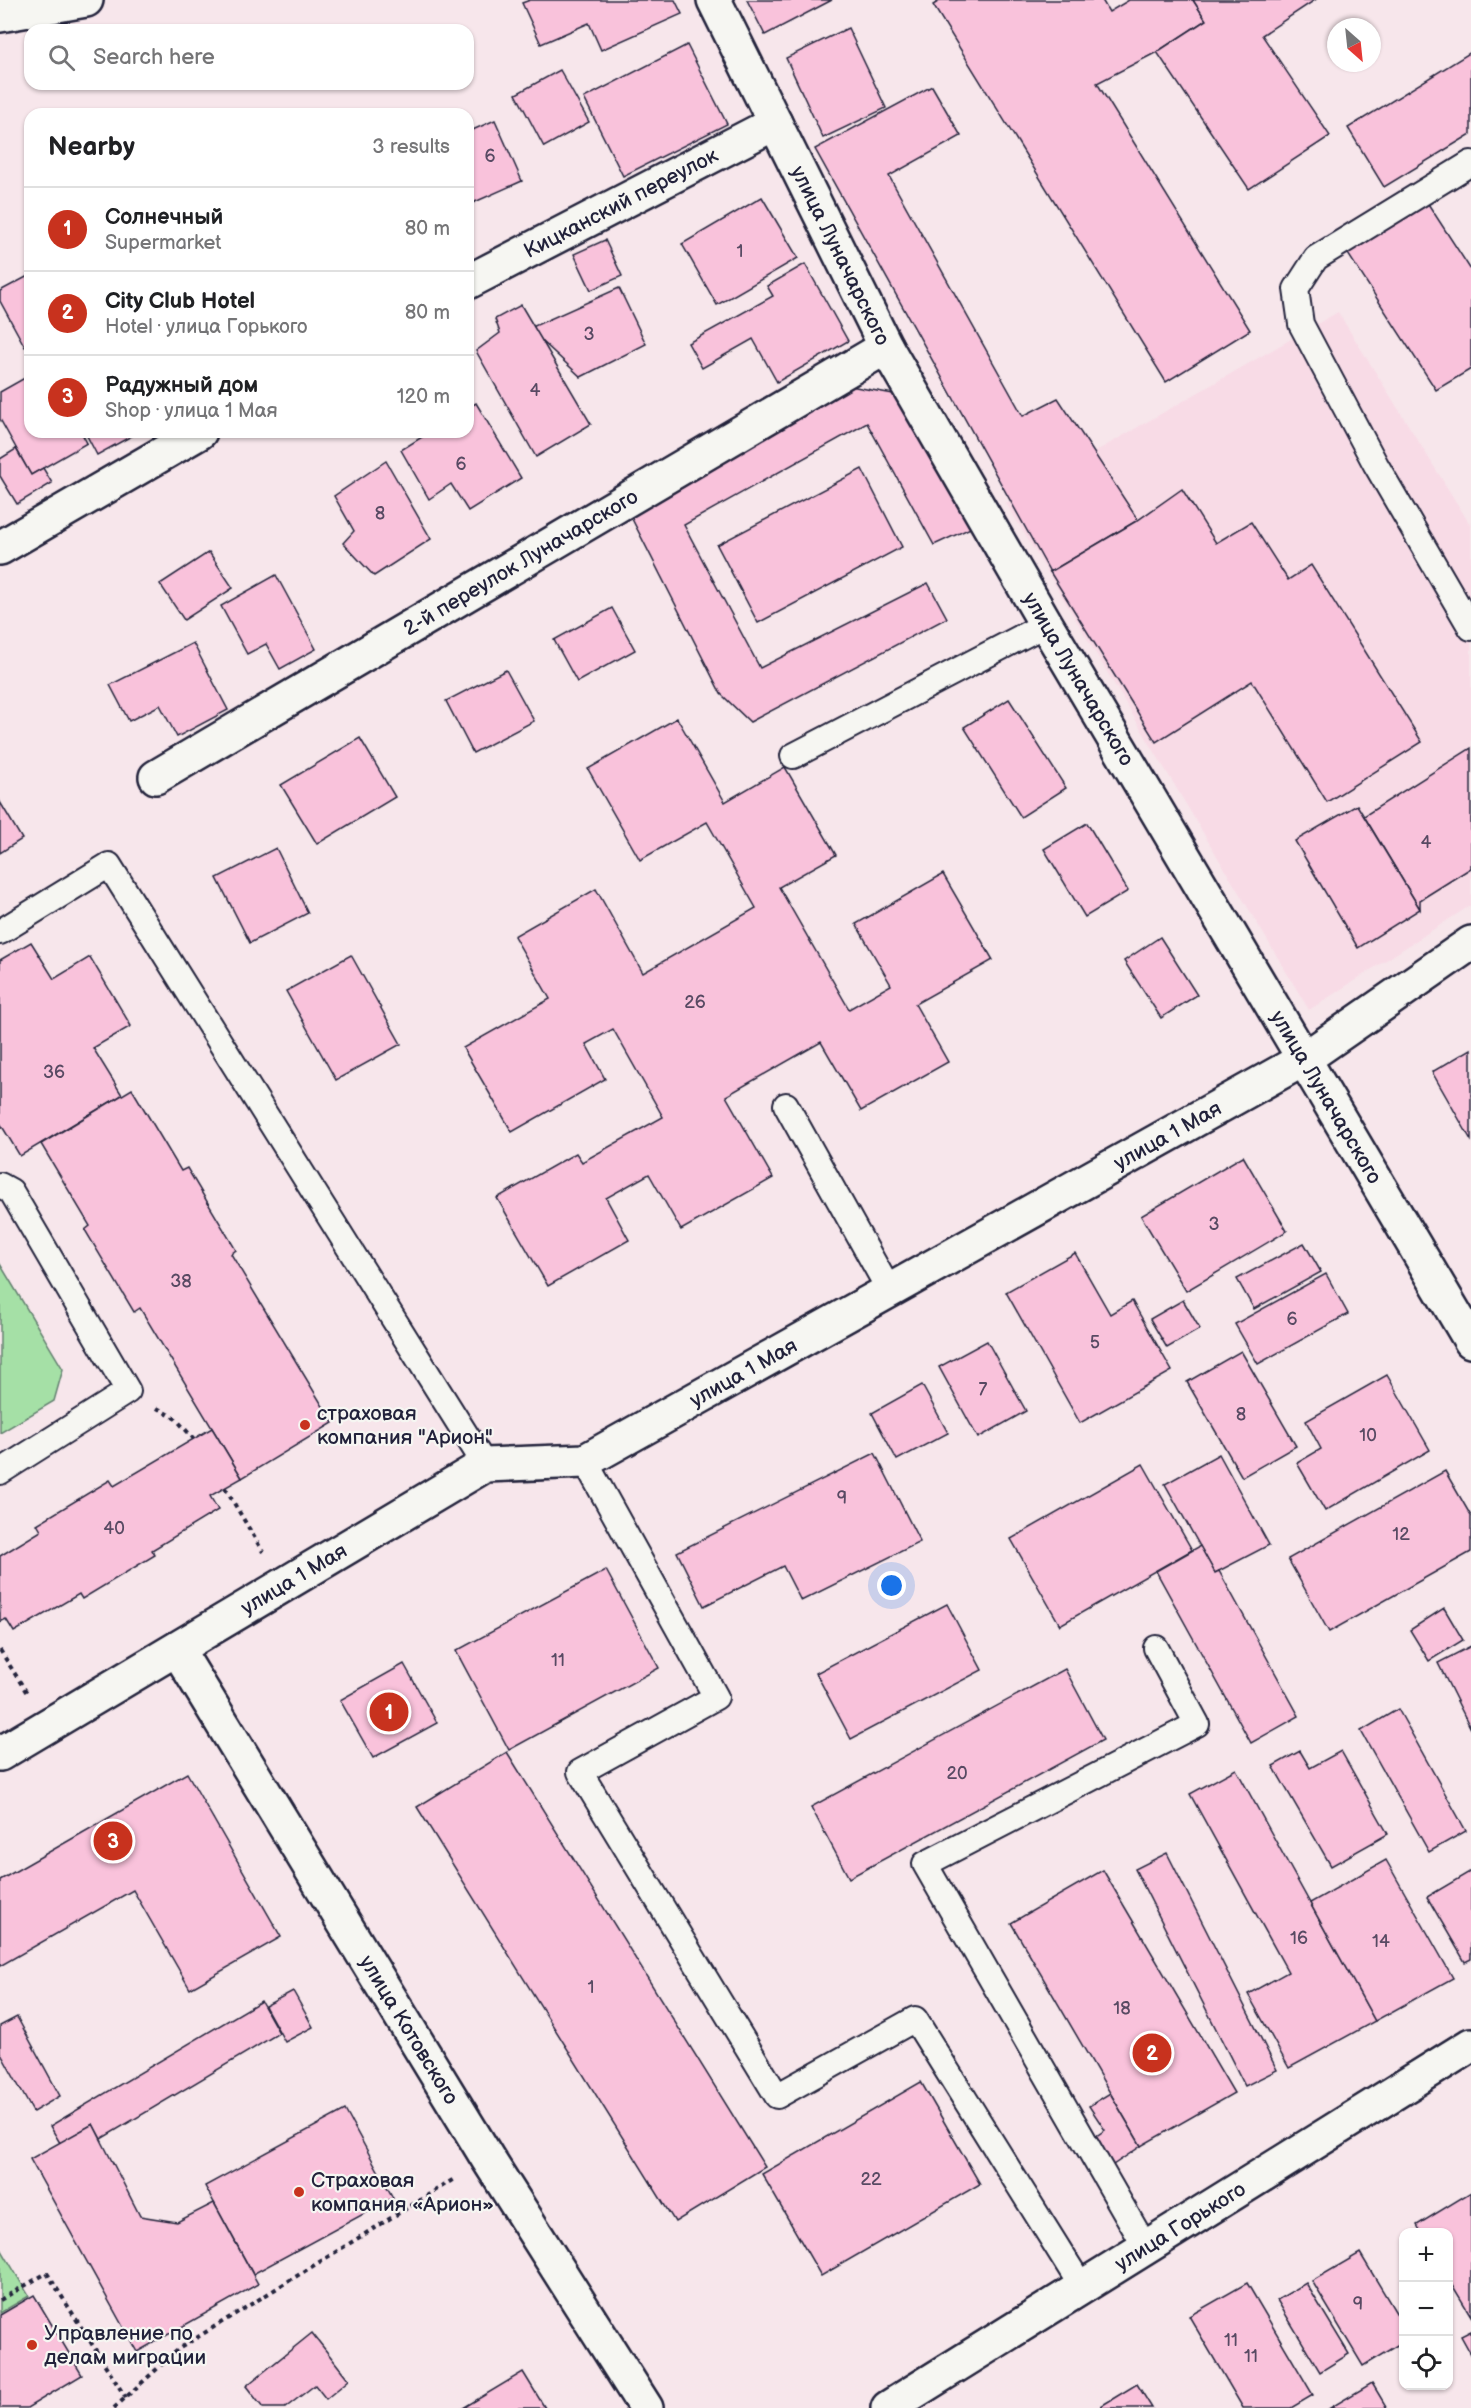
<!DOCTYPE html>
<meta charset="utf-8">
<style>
:root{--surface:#fff;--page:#f2f2f2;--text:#202124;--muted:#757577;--line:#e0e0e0;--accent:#c8321e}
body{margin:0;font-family:"Balsamiq Sans",sans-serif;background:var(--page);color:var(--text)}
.controls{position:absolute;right:18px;bottom:18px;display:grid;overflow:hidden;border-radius:12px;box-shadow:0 2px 4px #0004}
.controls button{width:54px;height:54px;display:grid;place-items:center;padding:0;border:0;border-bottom:2px solid var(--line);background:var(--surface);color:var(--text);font:30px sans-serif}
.compass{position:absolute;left:1327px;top:18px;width:54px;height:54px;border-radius:50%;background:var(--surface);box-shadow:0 2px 4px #0004;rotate:153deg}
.you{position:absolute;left:892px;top:1586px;width:21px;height:21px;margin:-15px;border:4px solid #fff;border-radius:50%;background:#1a73e8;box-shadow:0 0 0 9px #1a73e833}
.badge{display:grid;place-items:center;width:39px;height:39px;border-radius:50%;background:var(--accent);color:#fff;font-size:20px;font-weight:700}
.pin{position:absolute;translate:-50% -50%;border:3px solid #fff;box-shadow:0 2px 6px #0006}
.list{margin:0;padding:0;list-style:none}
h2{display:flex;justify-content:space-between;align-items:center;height:78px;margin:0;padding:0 24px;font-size:26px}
h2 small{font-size:20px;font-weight:400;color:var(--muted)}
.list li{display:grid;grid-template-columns:39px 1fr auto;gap:18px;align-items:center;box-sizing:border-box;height:84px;padding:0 24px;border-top:2px solid var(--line)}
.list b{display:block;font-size:22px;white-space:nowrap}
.list p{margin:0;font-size:20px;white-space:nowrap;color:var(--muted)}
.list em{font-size:20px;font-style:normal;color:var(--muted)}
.icon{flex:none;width:33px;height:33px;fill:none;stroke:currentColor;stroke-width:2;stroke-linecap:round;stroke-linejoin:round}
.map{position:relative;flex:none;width:1471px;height:2408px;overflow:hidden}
.search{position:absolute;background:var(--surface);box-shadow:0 2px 4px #0004;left:24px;top:24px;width:450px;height:66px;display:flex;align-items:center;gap:15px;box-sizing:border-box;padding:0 21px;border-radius:18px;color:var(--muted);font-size:22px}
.panel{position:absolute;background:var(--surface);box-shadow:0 2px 4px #0004;left:24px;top:108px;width:450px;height:330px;border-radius:18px}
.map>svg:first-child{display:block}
</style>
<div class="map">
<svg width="1471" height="2408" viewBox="0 0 1471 2408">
<rect width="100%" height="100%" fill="#f7e6eb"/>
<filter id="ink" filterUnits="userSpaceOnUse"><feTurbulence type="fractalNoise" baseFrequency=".0167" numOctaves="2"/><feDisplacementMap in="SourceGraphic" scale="12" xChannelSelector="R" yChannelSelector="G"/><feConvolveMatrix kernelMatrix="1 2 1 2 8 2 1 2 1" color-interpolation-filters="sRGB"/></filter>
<g filter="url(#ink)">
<path fill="#f8dbe6" d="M 1338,312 L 1471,526 L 1471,905 L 1309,1010 L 1006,503 Z"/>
<g fill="#a5e0a6" stroke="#648170" stroke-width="1.5">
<path d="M 0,1264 L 63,1369 L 54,1401 L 0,1433 Z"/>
<path d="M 0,2247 L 29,2296 L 0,2313 Z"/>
</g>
<g fill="#f9c2db" stroke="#22223b" stroke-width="1.5">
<path d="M 530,0 L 675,0 L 682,14 L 601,50 L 589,23 L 541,44 L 522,3 Z"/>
<path d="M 747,0 L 832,0 L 765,35 Z"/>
<path d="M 941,0 L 1102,0 L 1109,12 L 1129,0 L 1193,0 L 1206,20 L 1157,52 L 1097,83 L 1250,330 L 1166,382 L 933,5 Z"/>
<path d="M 1193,0 L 1315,0 L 1262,35 L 1330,136 L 1249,189 L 1157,52 L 1206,20 Z"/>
<path d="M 848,28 L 886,108 L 823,138 L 786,58 Z"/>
<path d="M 687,45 L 727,124 L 623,176 L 584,98 Z"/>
<path d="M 1471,52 L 1471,134 L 1384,187 L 1348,128 Z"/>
<path d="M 560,70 L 589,122 L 544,147 L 516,94 Z"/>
<path d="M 932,86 L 961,136 L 889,176 L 1023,416 L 1058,398 L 1138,520 L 1050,572 L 815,149 Z"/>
<path d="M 495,120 L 522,181 L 468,205 L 468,132 Z"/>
<path d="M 1423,196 L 1471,270 L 1471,369 L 1436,390 L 1343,246 Z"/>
<path d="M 762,197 L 798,258 L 717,305 L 682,244 Z"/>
<path d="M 605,240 L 622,276 L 591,290 L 574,254 Z"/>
<path d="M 805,264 L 848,341 L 777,382 L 753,339 L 702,368 L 688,343 L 773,296 L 767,286 Z"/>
<path d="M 30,275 L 30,344 L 25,347 L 0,301 L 0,291 Z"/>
<path d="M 619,288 L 646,344 L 581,377 L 542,341 L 532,327 Z"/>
<path d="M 521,305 L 591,424 L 536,457 L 476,351 L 500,333 L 495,319 Z"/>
<path d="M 30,375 L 30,432 L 81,432 L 87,443 L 31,475 L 0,419 L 0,392 Z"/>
<path d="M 850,386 L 904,396 L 975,526 L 934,545 L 867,423 L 684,525 L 760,668 L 928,583 L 947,618 L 750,722 L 721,694 L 628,511 Z"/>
<path d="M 476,403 L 521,478 L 468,511 L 451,484 L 429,499 L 401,450 L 430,432 L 468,432 L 468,408 Z"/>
<path d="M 85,432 L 137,432 L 137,433 L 97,455 Z"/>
<path d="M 16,449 L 31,475 L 43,468 L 52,483 L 17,504 L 0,476 L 0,459 Z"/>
<path d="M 386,461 L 431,539 L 374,576 L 343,543 L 354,531 L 334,496 Z"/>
<path d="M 862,469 L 902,547 L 758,623 L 717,545 Z"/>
<path d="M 1182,489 L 1216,543 L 1251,522 L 1288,580 L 1311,565 L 1422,742 L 1327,802 L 1252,681 L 1156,742 L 1050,572 L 1138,520 Z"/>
<path d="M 209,552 L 233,588 L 184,620 L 160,584 Z"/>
<path d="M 276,575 L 316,649 L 280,669 L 266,644 L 247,654 L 221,606 Z"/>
<path d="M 612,608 L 635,650 L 577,682 L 554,640 Z"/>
<path d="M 193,643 L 228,710 L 177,737 L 160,705 L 129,721 L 110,685 Z"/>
<path d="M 506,670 L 534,721 L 473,753 L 446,701 Z"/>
<path d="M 1009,699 L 1066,788 L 1021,817 L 964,727 Z"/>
<path d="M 677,718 L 725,802 L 785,767 L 836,855 L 779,887 L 849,1009 L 891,985 L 856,924 L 943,874 L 993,960 L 915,1004 L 948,1062 L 861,1111 L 821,1042 L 726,1096 L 773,1178 L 681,1230 L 649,1174 L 606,1198 L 629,1240 L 548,1286 L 497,1198 L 576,1153 L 582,1162 L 663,1117 L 613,1029 L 586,1044 L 605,1079 L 512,1132 L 463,1048 L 550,999 L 514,936 L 596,889 L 643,973 L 756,908 L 707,822 L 640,860 L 588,769 Z"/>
<path d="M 360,738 L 395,797 L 317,844 L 281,785 Z"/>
<path d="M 1471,748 L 1471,868 L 1420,900 L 1420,909 L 1364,816 Z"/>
<path d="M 0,802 L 22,839 L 0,853 Z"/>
<path d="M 1357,805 L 1420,909 L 1358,948 L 1295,841 Z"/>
<path d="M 1087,823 L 1128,891 L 1085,917 L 1044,849 Z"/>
<path d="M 276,848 L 308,913 L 250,943 L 217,878 Z"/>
<path d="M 1160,937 L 1197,995 L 1161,1018 L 1124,961 Z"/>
<path d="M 31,942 L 54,979 L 90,957 L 131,1026 L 93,1048 L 122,1095 L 20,1156 L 0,1123 L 0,960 Z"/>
<path d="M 351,955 L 401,1044 L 336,1080 L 286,991 Z"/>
<path d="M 1471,1049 L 1471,1140 L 1432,1072 Z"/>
<path d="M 132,1089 L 181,1171 L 187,1168 L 236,1250 L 231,1254 L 333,1423 L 242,1478 L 140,1308 L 134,1312 L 85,1230 L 90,1226 L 41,1144 Z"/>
<path d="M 1243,1156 L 1287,1231 L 1186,1291 L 1141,1216 Z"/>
<path d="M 1304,1243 L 1321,1272 L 1254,1309 L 1237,1279 Z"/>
<path d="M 1075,1253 L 1110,1314 L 1132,1301 L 1172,1371 L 1080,1423 L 1006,1292 Z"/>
<path d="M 1326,1274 L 1348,1314 L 1258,1364 L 1235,1324 Z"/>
<path d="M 1183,1300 L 1200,1329 L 1167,1348 L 1150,1319 Z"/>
<path d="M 987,1341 L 1026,1411 L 978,1438 L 939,1367 Z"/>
<path d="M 1241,1351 L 1296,1446 L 1242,1477 L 1187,1382 Z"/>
<path d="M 1387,1375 L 1430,1450 L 1325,1511 L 1297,1463 L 1321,1449 L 1306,1421 Z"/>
<path d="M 922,1385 L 948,1433 L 897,1460 L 872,1413 Z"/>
<path d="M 212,1428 L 242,1478 L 210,1496 L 218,1510 L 152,1550 L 155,1555 L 82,1599 L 79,1594 L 14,1632 L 6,1619 L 0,1622 L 0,1556 L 41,1531 L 37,1524 L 110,1480 L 114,1486 Z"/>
<path d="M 875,1453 L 920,1542 L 801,1601 L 783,1566 L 704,1606 L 677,1552 Z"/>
<path d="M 1219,1454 L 1269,1545 L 1215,1573 L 1165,1484 Z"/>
<path d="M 1143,1464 L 1192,1550 L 1060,1625 L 1011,1539 Z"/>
<path d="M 1445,1471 L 1471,1516 L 1471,1552 L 1329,1632 L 1288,1559 Z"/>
<path d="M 1200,1546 L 1215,1573 L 1219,1571 L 1299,1716 L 1251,1743 L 1156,1571 Z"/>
<path d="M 606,1570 L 659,1668 L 509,1750 L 456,1651 Z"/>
<path d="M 947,1604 L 982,1670 L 851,1739 L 816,1673 Z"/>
<path d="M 1444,1608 L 1463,1640 L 1429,1661 L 1410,1630 Z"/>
<path d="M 1471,1646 L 1471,1729 L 1438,1663 Z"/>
<path d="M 404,1664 L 437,1723 L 373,1758 L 340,1700 Z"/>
<path d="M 1065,1669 L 1103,1740 L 849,1878 L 811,1807 Z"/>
<path d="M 1398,1709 L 1466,1831 L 1429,1852 L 1361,1731 Z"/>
<path d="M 1300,1751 L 1310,1768 L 1341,1751 L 1388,1834 L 1331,1866 L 1273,1766 Z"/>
<path d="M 507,1752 L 765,2167 L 675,2222 L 417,1807 Z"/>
<path d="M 1236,1769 L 1375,2021 L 1289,2068 L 1248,1994 L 1288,1972 L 1190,1794 Z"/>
<path d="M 187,1773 L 281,1937 L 190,1989 L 133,1890 L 0,1966 L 0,1880 Z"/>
<path d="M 1167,1853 L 1277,2070 L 1245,2086 L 1135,1869 Z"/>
<path d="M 1386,1860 L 1453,1978 L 1375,2021 L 1310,1903 Z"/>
<path d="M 1103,1870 L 1234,2093 L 1141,2146 L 1011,1923 Z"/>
<path d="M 1471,1871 L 1471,1959 L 1465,1962 L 1427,1897 Z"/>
<path d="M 293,1991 L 313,2027 L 285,2042 L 265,2006 Z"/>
<path d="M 261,2001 L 279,2033 L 101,2139 L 93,2124 L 60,2143 L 50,2126 Z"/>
<path d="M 17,2017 L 60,2096 L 33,2112 L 0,2052 L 0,2026 Z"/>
<path d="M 921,2082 L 980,2184 L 821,2276 L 762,2174 Z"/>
<path d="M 1110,2093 L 1141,2146 L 1110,2167 L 1092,2139 L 1105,2130 L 1089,2106 Z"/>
<path d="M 345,2110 L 393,2198 L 253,2274 L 205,2186 Z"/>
<path d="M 93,2124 L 140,2216 L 177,2222 L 214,2203 L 258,2284 L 137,2352 L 30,2159 Z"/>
<path d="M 1471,2192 L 1471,2316 L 1448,2278 L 1448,2232 L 1421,2232 L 1417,2225 Z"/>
<path d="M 1360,2253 L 1404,2326 L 1404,2341 L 1363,2366 L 1312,2281 Z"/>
<path d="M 1247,2283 L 1313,2395 L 1291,2408 L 1243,2408 L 1189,2316 Z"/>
<path d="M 1306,2283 L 1349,2354 L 1320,2372 L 1277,2300 Z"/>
<path d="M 34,2295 L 82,2375 L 27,2408 L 0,2408 L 0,2315 Z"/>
<path d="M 1471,2331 L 1471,2354 L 1461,2336 Z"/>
<path d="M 312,2333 L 349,2380 L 326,2399 L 315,2385 L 285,2408 L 263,2408 L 246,2386 Z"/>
<path d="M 523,2372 L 545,2408 L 463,2408 Z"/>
<path d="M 1372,2383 L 1387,2408 L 1330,2408 Z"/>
<path d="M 1137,2384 L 1152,2408 L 1103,2408 L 1101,2406 Z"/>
</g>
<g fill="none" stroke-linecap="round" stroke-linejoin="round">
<defs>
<g id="service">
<path d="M 1471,163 L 1316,258 L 1296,289 L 1301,324 L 1376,465 L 1471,628"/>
<path d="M 793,756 L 1046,624"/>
<path d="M 0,932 L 109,865 L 485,1465"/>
<path d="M 786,1105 L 889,1290"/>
<path d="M 0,1185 L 11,1191 L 128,1391 L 0,1472"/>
<path d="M 585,1461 L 716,1697 L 580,1772 L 777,2096 L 915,2019 L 1082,2287"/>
<path d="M 1146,2248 L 925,1864 L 1197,1724 L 1156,1648"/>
</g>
<g id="minor">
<path id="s1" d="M 714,0 L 886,347 L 1046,624 L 1471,1341"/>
<path d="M 0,15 L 86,0"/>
<path id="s2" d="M 468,282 L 775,123"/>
<path d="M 0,548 L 200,432"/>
<path id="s3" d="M 156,777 L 886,347"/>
<path id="s4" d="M 177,1649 L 488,2159 L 646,2408"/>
<path id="s5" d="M 0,1754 L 485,1465 L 585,1461 L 1304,1059 L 1471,943"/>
<path id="s6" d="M 888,2408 L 1471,2045"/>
</g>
</defs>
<use href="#service" stroke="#22223b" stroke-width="28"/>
<use href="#minor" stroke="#22223b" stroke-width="38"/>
<g stroke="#22223b" stroke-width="4" stroke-dasharray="4.5 4.5" stroke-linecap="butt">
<path d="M 157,1408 L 176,1419 L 194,1439"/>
<path d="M 225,1488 L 263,1552"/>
<path d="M 0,1650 L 27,1693"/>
<path d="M 0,2300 L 47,2273 L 126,2398"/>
<path d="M 114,2408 L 180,2348 L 454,2179"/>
</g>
<use href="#service" stroke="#f6f6f2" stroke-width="24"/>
<use href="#minor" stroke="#f6f6f2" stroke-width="33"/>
</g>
</g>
<g fill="#c8321e" stroke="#f6f6f2" stroke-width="2">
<circle cx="305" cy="1425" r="6"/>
<circle cx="299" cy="2192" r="6"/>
<circle cx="32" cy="2345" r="6"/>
</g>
<g text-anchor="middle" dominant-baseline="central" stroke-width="4.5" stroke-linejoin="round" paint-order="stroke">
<g font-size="18" fill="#584a63">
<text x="490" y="156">6</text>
<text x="740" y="251">1</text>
<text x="589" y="334">3</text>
<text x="535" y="390">4</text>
<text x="461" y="464">6</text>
<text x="380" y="513">8</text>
<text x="1426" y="842">4</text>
<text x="695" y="1002">26</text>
<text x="54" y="1072">36</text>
<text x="1214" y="1224">3</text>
<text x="181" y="1281">38</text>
<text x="1292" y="1319">6</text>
<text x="1095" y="1342">5</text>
<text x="983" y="1389">7</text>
<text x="1241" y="1414">8</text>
<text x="1368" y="1435">10</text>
<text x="842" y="1498">9</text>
<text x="114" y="1528">40</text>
<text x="1401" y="1534">12</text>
<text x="558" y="1660">11</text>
<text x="957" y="1773">20</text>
<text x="1299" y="1938">16</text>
<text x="1381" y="1941">14</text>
<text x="591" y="1987">1</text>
<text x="1122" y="2008">18</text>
<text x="871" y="2179">22</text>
<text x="1358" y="2304">9</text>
<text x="1231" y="2340">11</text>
<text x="1251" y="2356">11</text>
</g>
<g font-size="21" fill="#22223b" stroke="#f6f6f2">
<text stroke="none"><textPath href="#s2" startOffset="172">Кицканский переулок</textPath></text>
<text stroke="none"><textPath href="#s1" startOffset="285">улица Луначарского</textPath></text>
<text stroke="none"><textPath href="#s3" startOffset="423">2-й переулок Луначарского</textPath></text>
<text stroke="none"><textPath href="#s1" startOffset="771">улица Луначарского</textPath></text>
<text stroke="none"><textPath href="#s1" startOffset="1257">улица Луначарского</textPath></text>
<text stroke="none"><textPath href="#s5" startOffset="1332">улица 1 Мая</textPath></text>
<text stroke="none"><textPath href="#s5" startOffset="846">улица 1 Мая</textPath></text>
<text stroke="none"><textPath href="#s5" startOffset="342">улица 1 Мая</textPath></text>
<text stroke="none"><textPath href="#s4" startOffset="446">улица Котовского</textPath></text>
<text stroke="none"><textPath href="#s6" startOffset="344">улица Горького</textPath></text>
</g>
<g font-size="21" fill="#22223b" stroke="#f6f6f2" text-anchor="start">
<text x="317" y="1413">страховая<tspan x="317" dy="24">компания "Арион"</tspan></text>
<text x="311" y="2180">Страховая<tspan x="311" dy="24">компания «Арион»</tspan></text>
<text x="44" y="2333">Управление по<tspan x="44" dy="24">делам миграции</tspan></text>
</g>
</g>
</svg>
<div class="controls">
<button>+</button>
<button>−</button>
<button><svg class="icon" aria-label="locate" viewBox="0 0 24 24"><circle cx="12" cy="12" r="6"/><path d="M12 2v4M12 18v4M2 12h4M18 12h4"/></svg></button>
</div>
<svg class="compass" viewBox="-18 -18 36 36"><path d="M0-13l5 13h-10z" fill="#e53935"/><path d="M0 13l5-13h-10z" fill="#757577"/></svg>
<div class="you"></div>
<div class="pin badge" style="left:389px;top:1712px">1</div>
<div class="pin badge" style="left:1152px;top:2053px">2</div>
<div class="pin badge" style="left:113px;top:1841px">3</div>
<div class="search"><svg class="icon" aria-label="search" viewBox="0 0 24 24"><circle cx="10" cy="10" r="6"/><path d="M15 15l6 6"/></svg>Search here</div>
<section class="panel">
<h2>Nearby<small>3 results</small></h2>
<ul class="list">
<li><span class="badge">1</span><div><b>Солнечный</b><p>Supermarket</p></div><em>80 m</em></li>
<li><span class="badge">2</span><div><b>City Club Hotel</b><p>Hotel · улица Горького</p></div><em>80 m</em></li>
<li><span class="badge">3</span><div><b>Радужный дом</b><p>Shop · улица 1 Мая</p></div><em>120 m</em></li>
</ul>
</section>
</div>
